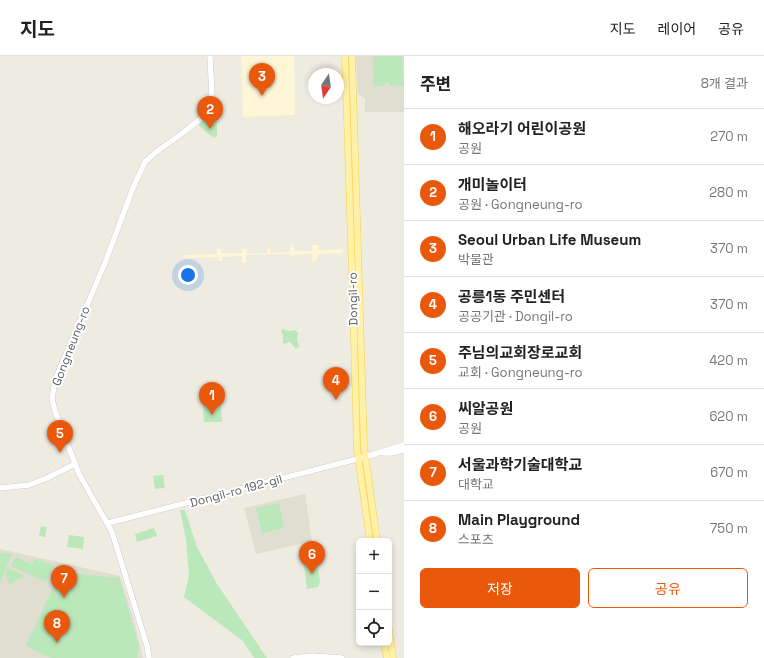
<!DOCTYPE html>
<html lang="ko">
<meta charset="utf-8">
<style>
:root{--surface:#fff;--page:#f2f2f2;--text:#222;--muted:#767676;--line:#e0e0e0;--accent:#ea580c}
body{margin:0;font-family:"Space Grotesk","Noto Sans KR",sans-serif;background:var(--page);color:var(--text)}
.controls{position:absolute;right:12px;bottom:12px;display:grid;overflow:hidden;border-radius:6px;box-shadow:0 2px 6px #0003}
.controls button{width:36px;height:36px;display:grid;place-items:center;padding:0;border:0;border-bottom:1px solid var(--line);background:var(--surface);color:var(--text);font:20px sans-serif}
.compass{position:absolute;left:308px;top:12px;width:36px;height:36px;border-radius:50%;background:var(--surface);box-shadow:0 2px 6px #0003;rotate:193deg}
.you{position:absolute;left:188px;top:219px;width:14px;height:14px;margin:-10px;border:3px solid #fff;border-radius:50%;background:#1a73e8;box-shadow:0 0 0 6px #1a73e833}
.badge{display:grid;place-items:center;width:26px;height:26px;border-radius:50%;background:var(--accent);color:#fff;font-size:13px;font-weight:700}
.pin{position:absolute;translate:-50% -33px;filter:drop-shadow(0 1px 2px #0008)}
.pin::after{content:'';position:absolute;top:21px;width:14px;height:12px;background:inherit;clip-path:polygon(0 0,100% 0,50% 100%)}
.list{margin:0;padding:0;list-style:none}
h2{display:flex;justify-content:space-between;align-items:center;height:52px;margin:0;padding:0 16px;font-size:17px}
h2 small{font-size:13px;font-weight:400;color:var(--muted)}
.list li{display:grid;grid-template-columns:26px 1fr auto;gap:12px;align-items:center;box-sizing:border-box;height:56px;padding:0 16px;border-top:1px solid var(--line)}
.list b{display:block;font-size:15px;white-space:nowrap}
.list p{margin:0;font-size:13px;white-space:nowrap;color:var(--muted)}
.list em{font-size:13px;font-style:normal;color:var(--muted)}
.actions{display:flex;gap:8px;padding:12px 16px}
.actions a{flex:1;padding:9px 0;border:1px solid var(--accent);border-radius:6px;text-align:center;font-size:14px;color:var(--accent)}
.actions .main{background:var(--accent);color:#fff}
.icon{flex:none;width:22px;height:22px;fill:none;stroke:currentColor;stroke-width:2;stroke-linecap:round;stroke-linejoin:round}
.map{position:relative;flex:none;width:404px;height:602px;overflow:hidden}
header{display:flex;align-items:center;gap:24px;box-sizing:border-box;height:56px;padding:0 20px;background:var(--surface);border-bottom:1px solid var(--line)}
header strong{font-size:19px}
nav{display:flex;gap:22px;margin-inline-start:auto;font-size:14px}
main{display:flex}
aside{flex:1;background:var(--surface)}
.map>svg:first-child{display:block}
</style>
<header>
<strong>지도</strong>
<nav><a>지도</a><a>레이어</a><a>공유</a></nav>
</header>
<main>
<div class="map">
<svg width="404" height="602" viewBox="0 0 404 602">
<rect width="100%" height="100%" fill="#eeebe1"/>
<g fill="#fff6d5">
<path d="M 241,0 L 294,0 L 295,59 L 243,61 Z"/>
<path d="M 291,189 L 294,189 L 294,195 L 312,195 L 312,189 L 319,189 L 319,194 L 343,193 L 343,197 L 319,198 L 315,206 L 311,204 L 313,198 L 294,199 L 294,200 L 292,201 L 291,198 L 246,199 L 246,207 L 242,207 L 242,200 L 222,201 L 222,205 L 219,205 L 219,201 L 184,202 L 184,199 L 185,199 L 217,198 L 217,193 L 221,193 L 221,197 L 242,197 L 242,193 L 246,193 L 247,198 L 267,197 L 267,193 L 271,193 L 271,197 L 290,196 Z"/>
</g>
<g fill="#e0ddd1">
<path d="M 356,0 L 404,0 L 404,56 L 365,56 L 365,42 L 358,38 Z"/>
<path d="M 305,438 L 312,485 L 256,498 L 244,452 Z"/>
<path d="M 0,493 L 120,520 L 134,564 L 143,602 L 0,602 Z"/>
</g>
<g fill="#bbe8bb">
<path d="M 373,0 L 402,0 L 404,29 L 390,30 L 389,27 L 385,27 L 385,30 L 374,30 Z"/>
<path d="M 209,61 L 217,65 L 217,80 L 214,82 L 198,69 Z"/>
<path d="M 282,273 L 289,275 L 295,274 L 298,277 L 297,283 L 299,290 L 296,293 L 290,286 L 283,288 L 283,278 L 281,277 Z"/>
<path d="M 203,351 L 221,351 L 222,366 L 204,366 Z"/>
<path d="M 163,419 L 165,432 L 155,433 L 153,420 Z"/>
<path d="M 279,447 L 284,472 L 262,477 L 256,452 Z"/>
<path d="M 180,454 L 185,454 L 197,491 L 217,528 L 267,602 L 254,602 L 243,585 L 184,541 L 189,519 L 186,484 Z"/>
<path d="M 41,470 L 47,471 L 45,481 L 39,480 Z"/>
<path d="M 154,472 L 157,480 L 137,486 L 135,478 Z"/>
<path d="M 69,479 L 84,481 L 83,493 L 67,491 Z"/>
<path d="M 1,497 L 12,498 L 0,527 L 0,499 Z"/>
<path d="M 15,501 L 32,509 L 34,503 L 54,509 L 46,526 L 11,510 Z"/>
<path d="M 318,509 L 320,526 L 318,531 L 307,533 L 304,510 Z"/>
<path d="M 8,512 L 23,519 L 22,522 C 17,523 13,525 10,530 L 5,517 Z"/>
<path d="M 60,516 L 118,522 L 119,521 L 139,590 L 137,602 L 51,602 L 26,590 Z"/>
</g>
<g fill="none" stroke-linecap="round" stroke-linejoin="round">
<defs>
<g id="secondary">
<path d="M 383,397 L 392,397 L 404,394"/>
<path d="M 0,432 L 29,429 L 47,422 L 75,408"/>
<path d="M 108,467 L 365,401 L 404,389"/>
<path d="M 149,602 L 147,590 L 112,476 L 79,418 L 55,355 L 52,343 L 55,324 L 105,207 L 133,132 L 145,106 L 156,96 L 184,76 L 204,60 L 210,50 L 212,41 L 210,0"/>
<path d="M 293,602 L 312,600 L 342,602"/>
</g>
<g id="primary">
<path d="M 345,0 L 353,244 L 357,392 L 370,485"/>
<path d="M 352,0 L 364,391 L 377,485"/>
<path d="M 389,574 L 393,602"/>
<path d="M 384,587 L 387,602"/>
</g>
</defs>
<use href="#secondary" stroke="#b5b8bf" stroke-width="6"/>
<use href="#primary" stroke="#fdcd4b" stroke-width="7"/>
<use href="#secondary" stroke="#fff" stroke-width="5.5"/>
<use href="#primary" stroke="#fff1a5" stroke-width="6"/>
</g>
<g text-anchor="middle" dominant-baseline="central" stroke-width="4" stroke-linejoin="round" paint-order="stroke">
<g font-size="12" fill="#595e63" stroke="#fff">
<text transform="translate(353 243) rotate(-91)">Dongil-ro</text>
<text transform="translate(71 290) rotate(-69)">Gongneung-ro</text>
<text transform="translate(236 435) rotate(-15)">Dongil-ro 192-gil</text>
</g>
</g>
</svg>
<div class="controls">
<button>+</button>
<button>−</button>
<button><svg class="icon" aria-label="locate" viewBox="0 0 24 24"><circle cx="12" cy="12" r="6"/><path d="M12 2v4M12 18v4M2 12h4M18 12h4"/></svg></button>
</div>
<svg class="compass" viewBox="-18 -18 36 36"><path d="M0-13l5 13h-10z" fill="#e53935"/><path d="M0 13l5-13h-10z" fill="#767676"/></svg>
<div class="you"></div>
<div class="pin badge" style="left:212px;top:359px">1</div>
<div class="pin badge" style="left:210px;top:73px">2</div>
<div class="pin badge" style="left:262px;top:40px">3</div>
<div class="pin badge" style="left:336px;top:344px">4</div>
<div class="pin badge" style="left:60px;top:397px">5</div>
<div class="pin badge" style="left:312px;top:518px">6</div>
<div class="pin badge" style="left:64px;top:542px">7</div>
<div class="pin badge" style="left:57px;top:587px">8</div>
</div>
<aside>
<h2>주변<small>8개 결과</small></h2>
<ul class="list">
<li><span class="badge">1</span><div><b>해오라기 어린이공원</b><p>공원</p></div><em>270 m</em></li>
<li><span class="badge">2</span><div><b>개미놀이터</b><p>공원 · Gongneung-ro</p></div><em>280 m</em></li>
<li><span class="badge">3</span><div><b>Seoul Urban Life Museum</b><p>박물관</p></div><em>370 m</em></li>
<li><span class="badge">4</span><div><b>공릉1동 주민센터</b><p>공공기관 · Dongil-ro</p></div><em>370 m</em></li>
<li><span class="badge">5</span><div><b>주님의교회장로교회</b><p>교회 · Gongneung-ro</p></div><em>420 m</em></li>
<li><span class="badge">6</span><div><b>씨알공원</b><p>공원</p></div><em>620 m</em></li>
<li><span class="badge">7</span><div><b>서울과학기술대학교</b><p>대학교</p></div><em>670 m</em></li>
<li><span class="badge">8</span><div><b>Main Playground</b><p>스포츠</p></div><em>750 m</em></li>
</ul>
<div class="actions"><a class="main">저장</a><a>공유</a></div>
</aside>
</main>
